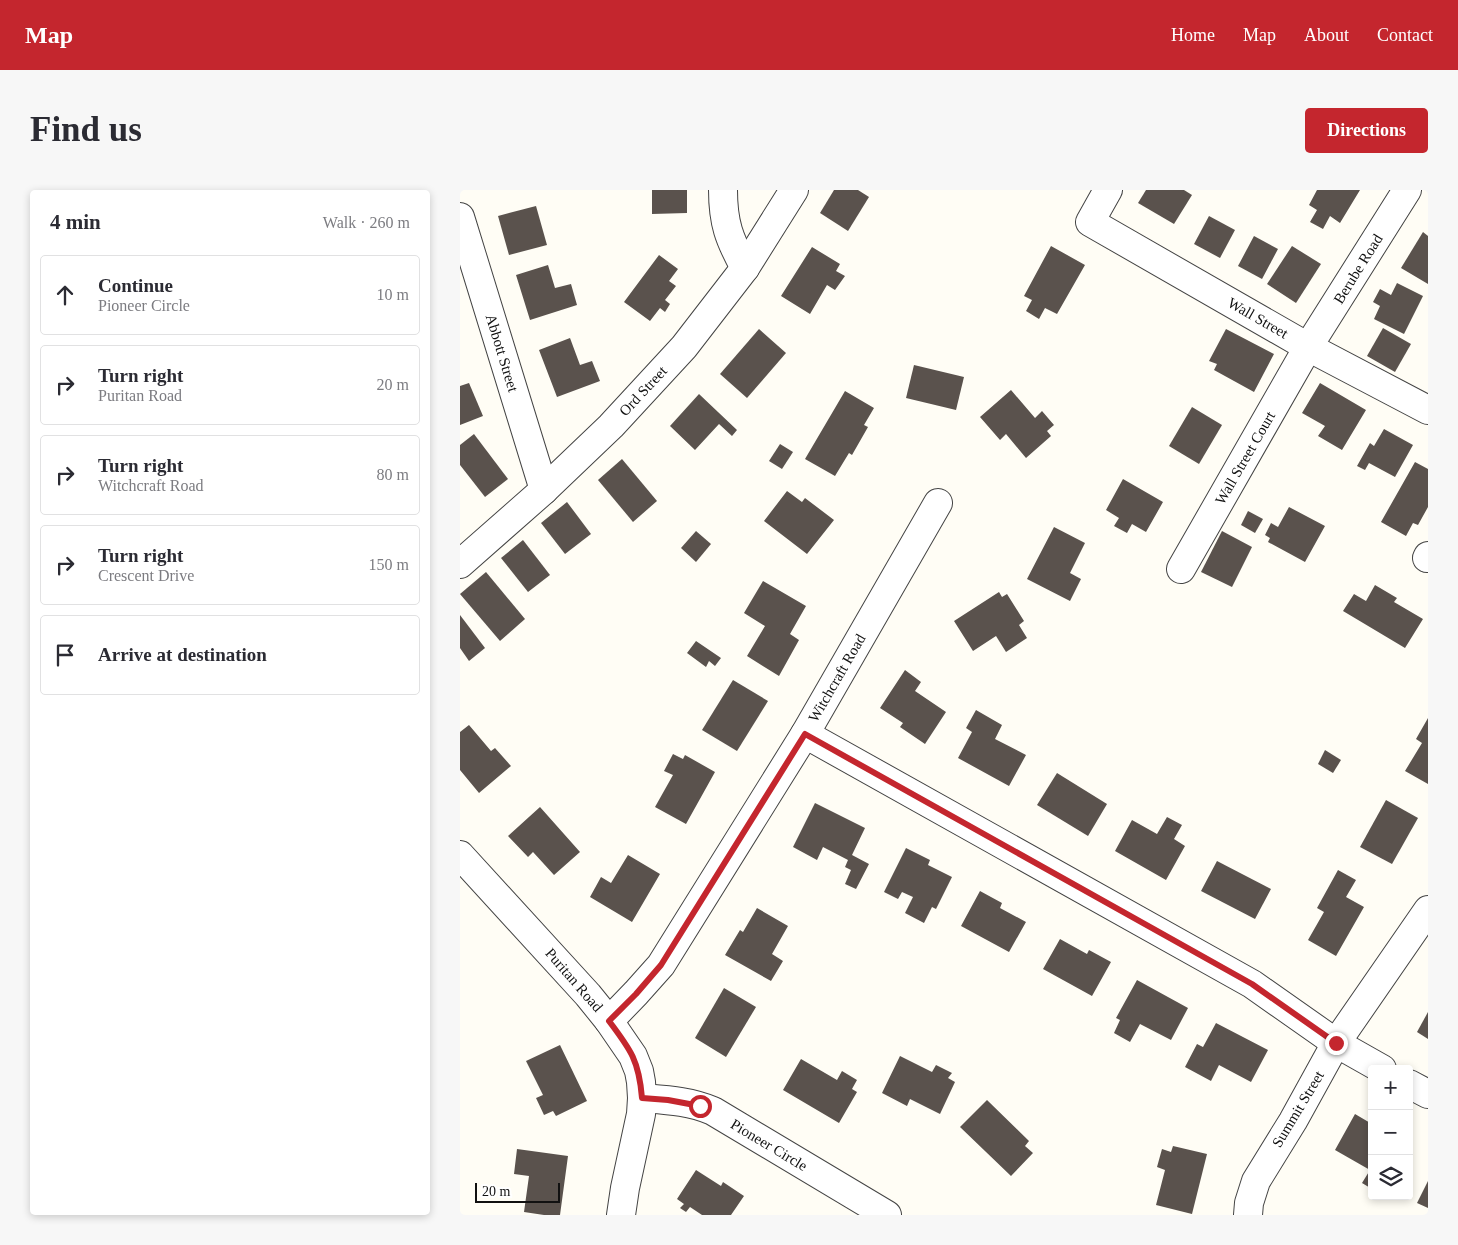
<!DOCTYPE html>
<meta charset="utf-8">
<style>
:root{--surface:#fff;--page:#f7f7f7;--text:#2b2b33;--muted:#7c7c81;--line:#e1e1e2;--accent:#c4262e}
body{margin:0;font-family:"Times New Roman",serif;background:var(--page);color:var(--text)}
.controls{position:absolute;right:15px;bottom:15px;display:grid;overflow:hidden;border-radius:5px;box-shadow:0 2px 8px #0003}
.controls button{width:45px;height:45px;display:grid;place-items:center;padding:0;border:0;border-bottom:1px solid var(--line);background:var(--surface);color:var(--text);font:25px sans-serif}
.scale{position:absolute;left:15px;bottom:12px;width:85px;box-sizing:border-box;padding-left:5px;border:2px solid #111;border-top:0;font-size:14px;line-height:18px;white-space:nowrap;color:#111;-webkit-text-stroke:4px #fff;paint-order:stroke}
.stop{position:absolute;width:15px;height:15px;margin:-11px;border:4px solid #c4262e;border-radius:50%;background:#fff}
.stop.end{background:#c4262e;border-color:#fff;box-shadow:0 1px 5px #0008}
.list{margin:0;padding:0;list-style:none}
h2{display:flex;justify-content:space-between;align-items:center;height:65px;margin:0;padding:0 20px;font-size:21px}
h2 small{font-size:16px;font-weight:400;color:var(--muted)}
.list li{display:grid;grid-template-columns:32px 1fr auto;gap:15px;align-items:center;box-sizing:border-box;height:80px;margin:0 10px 10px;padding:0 10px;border:1px solid var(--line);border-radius:5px}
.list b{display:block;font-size:19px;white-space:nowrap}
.list p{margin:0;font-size:16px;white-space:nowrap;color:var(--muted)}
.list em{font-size:16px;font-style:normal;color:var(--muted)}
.icon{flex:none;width:28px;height:28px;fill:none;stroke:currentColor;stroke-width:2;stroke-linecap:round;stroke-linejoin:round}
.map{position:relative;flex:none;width:968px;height:1025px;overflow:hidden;border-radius:5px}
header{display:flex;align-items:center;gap:30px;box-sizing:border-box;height:70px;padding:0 25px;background:var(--accent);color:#fff}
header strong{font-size:24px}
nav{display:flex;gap:28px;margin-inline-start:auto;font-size:18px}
.intro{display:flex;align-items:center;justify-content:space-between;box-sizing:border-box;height:120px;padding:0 30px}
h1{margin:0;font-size:35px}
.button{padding:12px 22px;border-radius:5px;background:var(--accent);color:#fff;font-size:18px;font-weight:700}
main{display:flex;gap:30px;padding:0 30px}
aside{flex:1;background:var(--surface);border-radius:5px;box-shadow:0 2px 8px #0003}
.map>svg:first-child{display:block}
</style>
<header>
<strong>Map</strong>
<nav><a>Home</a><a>Map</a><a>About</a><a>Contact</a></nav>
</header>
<div class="intro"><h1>Find us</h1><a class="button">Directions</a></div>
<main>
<aside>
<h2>4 min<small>Walk · 260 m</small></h2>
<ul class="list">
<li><svg class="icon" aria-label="ahead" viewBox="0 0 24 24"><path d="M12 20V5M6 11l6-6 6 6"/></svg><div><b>Continue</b><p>Pioneer Circle</p></div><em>10 m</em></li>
<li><svg class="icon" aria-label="right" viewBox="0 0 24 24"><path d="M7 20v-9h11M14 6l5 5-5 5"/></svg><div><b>Turn right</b><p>Puritan Road</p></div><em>20 m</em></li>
<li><svg class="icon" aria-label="right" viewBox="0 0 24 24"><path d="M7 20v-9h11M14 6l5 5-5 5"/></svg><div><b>Turn right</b><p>Witchcraft Road</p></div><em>80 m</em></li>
<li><svg class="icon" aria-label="right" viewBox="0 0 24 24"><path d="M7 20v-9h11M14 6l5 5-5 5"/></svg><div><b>Turn right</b><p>Crescent Drive</p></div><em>150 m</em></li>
<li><svg class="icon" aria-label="arrive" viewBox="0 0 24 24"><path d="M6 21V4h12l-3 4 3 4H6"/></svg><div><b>Arrive at destination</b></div></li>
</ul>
</aside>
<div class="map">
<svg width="968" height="1025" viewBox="0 0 968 1025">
<rect width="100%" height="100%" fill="#fffdf5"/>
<g fill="#5a524d">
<path d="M 192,0 L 227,0 L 227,23 L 192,24 Z"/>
<path d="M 374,0 L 398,0 L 409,7 L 388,41 L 360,23 Z"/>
<path d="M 686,0 L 724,0 L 732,5 L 714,34 L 678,13 Z"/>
<path d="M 857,0 L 900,0 L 880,33 L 870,26 L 863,39 L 850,32 L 857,20 L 849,15 Z"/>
<path d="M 76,16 L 87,55 L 49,65 L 38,26 Z"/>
<path d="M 749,26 L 775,40 L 760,68 L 734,54 Z"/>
<path d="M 963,42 L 968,46 L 968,94 L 941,78 Z"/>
<path d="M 794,46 L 818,59 L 802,89 L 778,76 Z"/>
<path d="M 591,56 L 625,75 L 597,124 L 585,118 L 579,129 L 566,121 L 572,110 L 564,106 Z"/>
<path d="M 832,56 L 861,74 L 836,113 L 807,94 Z"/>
<path d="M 352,57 L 380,74 L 376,81 L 385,86 L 375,100 L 367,95 L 350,124 L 321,106 Z"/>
<path d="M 199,65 L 218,79 L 209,91 L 216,96 L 205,110 L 210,114 L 205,122 L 200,118 L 190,131 L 164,112 Z"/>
<path d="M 88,75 L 95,98 L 111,94 L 117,115 L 70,130 L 56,85 Z"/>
<path d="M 937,93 L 963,106 L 944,144 L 914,129 L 920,116 L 913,112 L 920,99 L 931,105 Z"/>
<path d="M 923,138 L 951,154 L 935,182 L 907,166 Z"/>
<path d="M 299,139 L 326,163 L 287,208 L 260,184 Z"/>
<path d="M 766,139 L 814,164 L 794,202 L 754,180 L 757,174 L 749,171 Z"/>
<path d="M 110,148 L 120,175 L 132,171 L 140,191 L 97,207 L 79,160 Z"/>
<path d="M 454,175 L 504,187 L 496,220 L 446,208 Z"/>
<path d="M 9,193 L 23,226 L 0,235 L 0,196 Z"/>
<path d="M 860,193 L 906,220 L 882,260 L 858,246 L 865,236 L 842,223 Z"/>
<path d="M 551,200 L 575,228 L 582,221 L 594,235 L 587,241 L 591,246 L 566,268 L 546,244 L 540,250 L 520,227 Z"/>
<path d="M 385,201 L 414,218 L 404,235 L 408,237 L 392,265 L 389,263 L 375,286 L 345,269 Z"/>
<path d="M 239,204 L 277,240 L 272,246 L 259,234 L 235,260 L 210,236 Z"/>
<path d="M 732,217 L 762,235 L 739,274 L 709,256 Z"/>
<path d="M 924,239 L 953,255 L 935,287 L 909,273 L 905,280 L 897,276 L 910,253 L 914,256 Z"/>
<path d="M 14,244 L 48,289 L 25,307 L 0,275 L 0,255 Z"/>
<path d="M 320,254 L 333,262 L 322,279 L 309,271 Z"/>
<path d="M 162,269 L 197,311 L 173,332 L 138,290 Z"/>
<path d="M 955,272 L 968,279 L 968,317 L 958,335 L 953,333 L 946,346 L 921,332 Z"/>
<path d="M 663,289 L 703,312 L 686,342 L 672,334 L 667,343 L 654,336 L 659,328 L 646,320 Z"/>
<path d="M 327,301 L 342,312 L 345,308 L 374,330 L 347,364 L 304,331 Z"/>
<path d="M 107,312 L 131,344 L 105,364 L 81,333 Z"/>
<path d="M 829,317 L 865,336 L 845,372 L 808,352 L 810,348 L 805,345 L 811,333 L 818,337 Z"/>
<path d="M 788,321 L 803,329 L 795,343 L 781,335 Z"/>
<path d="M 594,337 L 625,353 L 610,383 L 621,389 L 610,411 L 567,389 Z"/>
<path d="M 236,341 L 251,354 L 236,372 L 221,358 Z"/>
<path d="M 762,341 L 792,357 L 772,397 L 741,382 Z"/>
<path d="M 63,350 L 90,385 L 68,402 L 41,368 Z"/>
<path d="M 26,382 L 65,429 L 40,451 L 0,404 Z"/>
<path d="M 303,391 L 346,416 L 330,444 L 339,450 L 319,486 L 287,466 L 305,436 L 284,423 Z"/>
<path d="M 915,395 L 937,408 L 934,412 L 963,429 L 945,458 L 883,421 L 894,404 L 906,411 Z"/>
<path d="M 539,402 L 542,407 L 547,404 L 564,431 L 559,435 L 567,448 L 546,462 L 536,446 L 513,461 L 494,431 Z"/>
<path d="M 0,425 L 25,458 L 9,471 L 0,458 Z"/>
<path d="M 236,451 L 261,468 L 255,476 L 249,471 L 246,477 L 227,463 Z"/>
<path d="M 445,480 L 461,492 L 455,501 L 486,522 L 465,554 L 440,537 L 443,533 L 420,518 Z"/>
<path d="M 273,490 L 308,511 L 277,561 L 242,540 Z"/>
<path d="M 516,520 L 542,535 L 535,549 L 566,565 L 549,596 L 498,568 L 512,542 L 506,538 Z"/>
<path d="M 968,528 L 968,594 L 945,581 L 962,553 L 956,549 Z"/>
<path d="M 9,535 L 31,561 L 35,558 L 51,576 L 19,603 L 0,580 L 0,542 Z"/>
<path d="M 865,560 L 881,570 L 873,583 L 858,574 Z"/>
<path d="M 213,564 L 223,569 L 225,565 L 255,582 L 226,634 L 195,617 L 213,585 L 204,581 Z"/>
<path d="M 597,583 L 647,614 L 628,646 L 577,615 Z"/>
<path d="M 926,610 L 958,628 L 932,674 L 900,657 Z"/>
<path d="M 355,613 L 405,638 L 392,665 L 409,674 L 396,699 L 385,694 L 391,680 L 385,677 L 388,670 L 363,657 L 357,670 L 333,657 Z"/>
<path d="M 80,617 L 120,662 L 94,685 L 73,662 L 68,667 L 48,646 Z"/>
<path d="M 707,627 L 722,635 L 714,649 L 725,656 L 706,690 L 655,661 L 672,630 L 697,644 Z"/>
<path d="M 446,658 L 470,670 L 468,675 L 492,687 L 476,719 L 472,717 L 464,733 L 445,723 L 453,707 L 442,702 L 438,709 L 424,702 Z"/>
<path d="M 168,665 L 200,684 L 172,732 L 130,707 L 141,687 L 151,693 Z"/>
<path d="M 757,671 L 811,699 L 795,729 L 741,701 Z"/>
<path d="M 878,680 L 896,690 L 886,707 L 904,717 L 876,766 L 848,750 L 864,722 L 857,718 Z"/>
<path d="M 520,701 L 542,713 L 540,718 L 566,732 L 549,762 L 501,736 Z"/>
<path d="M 297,718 L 328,736 L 312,764 L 323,771 L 311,791 L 265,765 L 280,740 L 283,742 Z"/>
<path d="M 600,749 L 627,764 L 629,760 L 651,772 L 632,806 L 583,779 Z"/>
<path d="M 677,790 L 728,818 L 711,850 L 680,834 L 670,852 L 654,843 L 660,830 L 656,828 Z"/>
<path d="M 264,798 L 296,817 L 266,867 L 235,848 Z"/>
<path d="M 968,822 L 968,849 L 957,842 Z"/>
<path d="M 756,833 L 808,860 L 791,892 L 759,875 L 751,891 L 725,877 L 737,854 L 743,857 Z"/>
<path d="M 100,855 L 127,911 L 96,926 L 93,921 L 84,925 L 76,908 L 83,905 L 66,871 Z"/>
<path d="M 440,866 L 472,882 L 476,875 L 492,883 L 488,888 L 495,892 L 480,924 L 450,909 L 447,916 L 422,903 Z"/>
<path d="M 341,869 L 377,890 L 382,881 L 397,890 L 392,899 L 397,902 L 379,933 L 323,900 Z"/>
<path d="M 527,910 L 569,951 L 565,956 L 573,963 L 551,986 L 500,937 Z"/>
<path d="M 895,924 L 912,934 L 912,999 L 902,993 L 910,980 L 875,960 Z"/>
<path d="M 713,956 L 747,964 L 732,1024 L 696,1015 L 705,980 L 697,977 L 702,959 L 711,962 Z"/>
<path d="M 57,959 L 108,966 L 100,1025 L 84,1025 L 64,1022 L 69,986 L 54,984 Z"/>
<path d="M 236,980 L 261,996 L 263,992 L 284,1006 L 271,1025 L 242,1025 L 230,1017 L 226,1022 L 220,1018 L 224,1014 L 217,1009 Z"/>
<path d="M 968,991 L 968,1018 L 957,1013 Z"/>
</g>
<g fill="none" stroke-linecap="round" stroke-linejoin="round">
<defs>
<g id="minor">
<path d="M 263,0 C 263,33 269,49 285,78"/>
<path d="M 648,0 L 630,32 L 848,157 L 968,220"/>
<path d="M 0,27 L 84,300"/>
<path d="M 967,368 L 968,366"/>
<path d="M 0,374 L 84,300 L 151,236 L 224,157 L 285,78 L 334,0"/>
<path d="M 721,379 L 848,157 L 947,0"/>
<path d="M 345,544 L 792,794 L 876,853 L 922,879"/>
<path d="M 0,665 L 128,805 L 149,831 L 173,866 L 179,881 L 181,892 L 182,908 L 181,924 L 165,998 L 161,1025"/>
<path d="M 149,831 L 176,803 L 201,775 L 345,544 L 478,313"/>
<path d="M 949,894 L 968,904"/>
<path d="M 182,908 C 207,910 230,911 253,921 L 427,1025"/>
<path d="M 788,1025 L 789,1013 L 796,991 L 833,931 L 876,853 L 968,720"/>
</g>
</defs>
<use href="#minor" stroke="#444" stroke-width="30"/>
<use href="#minor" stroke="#fff" stroke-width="28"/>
</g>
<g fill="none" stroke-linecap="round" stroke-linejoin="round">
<path stroke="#c4262e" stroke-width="6" d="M 240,916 L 208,910 L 182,908 C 179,871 171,860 149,831 L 176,804 L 201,775 L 345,544 L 792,794 L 876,853"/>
</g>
<g text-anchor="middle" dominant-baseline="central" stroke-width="5" stroke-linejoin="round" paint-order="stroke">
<g font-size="15" fill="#111" stroke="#fff">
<text transform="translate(898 79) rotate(-58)">Berube Road</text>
<text transform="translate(798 128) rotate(30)">Wall Street</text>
<text transform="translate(42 163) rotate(73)">Abbott Street</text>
<text transform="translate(183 201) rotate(-47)">Ord Street</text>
<text transform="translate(785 268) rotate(-60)">Wall Street Court</text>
<text transform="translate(377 488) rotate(-60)">Witchcraft Road</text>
<text transform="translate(114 790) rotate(49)">Puritan Road</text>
<text transform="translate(838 919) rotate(-59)">Summit Street</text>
<text transform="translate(309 955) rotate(31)">Pioneer Circle</text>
</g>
</g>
</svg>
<div class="controls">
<button>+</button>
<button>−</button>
<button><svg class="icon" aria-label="layers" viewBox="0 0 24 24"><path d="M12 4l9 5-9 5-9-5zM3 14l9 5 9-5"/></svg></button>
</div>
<div class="scale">20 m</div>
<div class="stop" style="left:240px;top:916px"></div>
<div class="stop end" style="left:876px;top:853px"></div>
</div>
</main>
